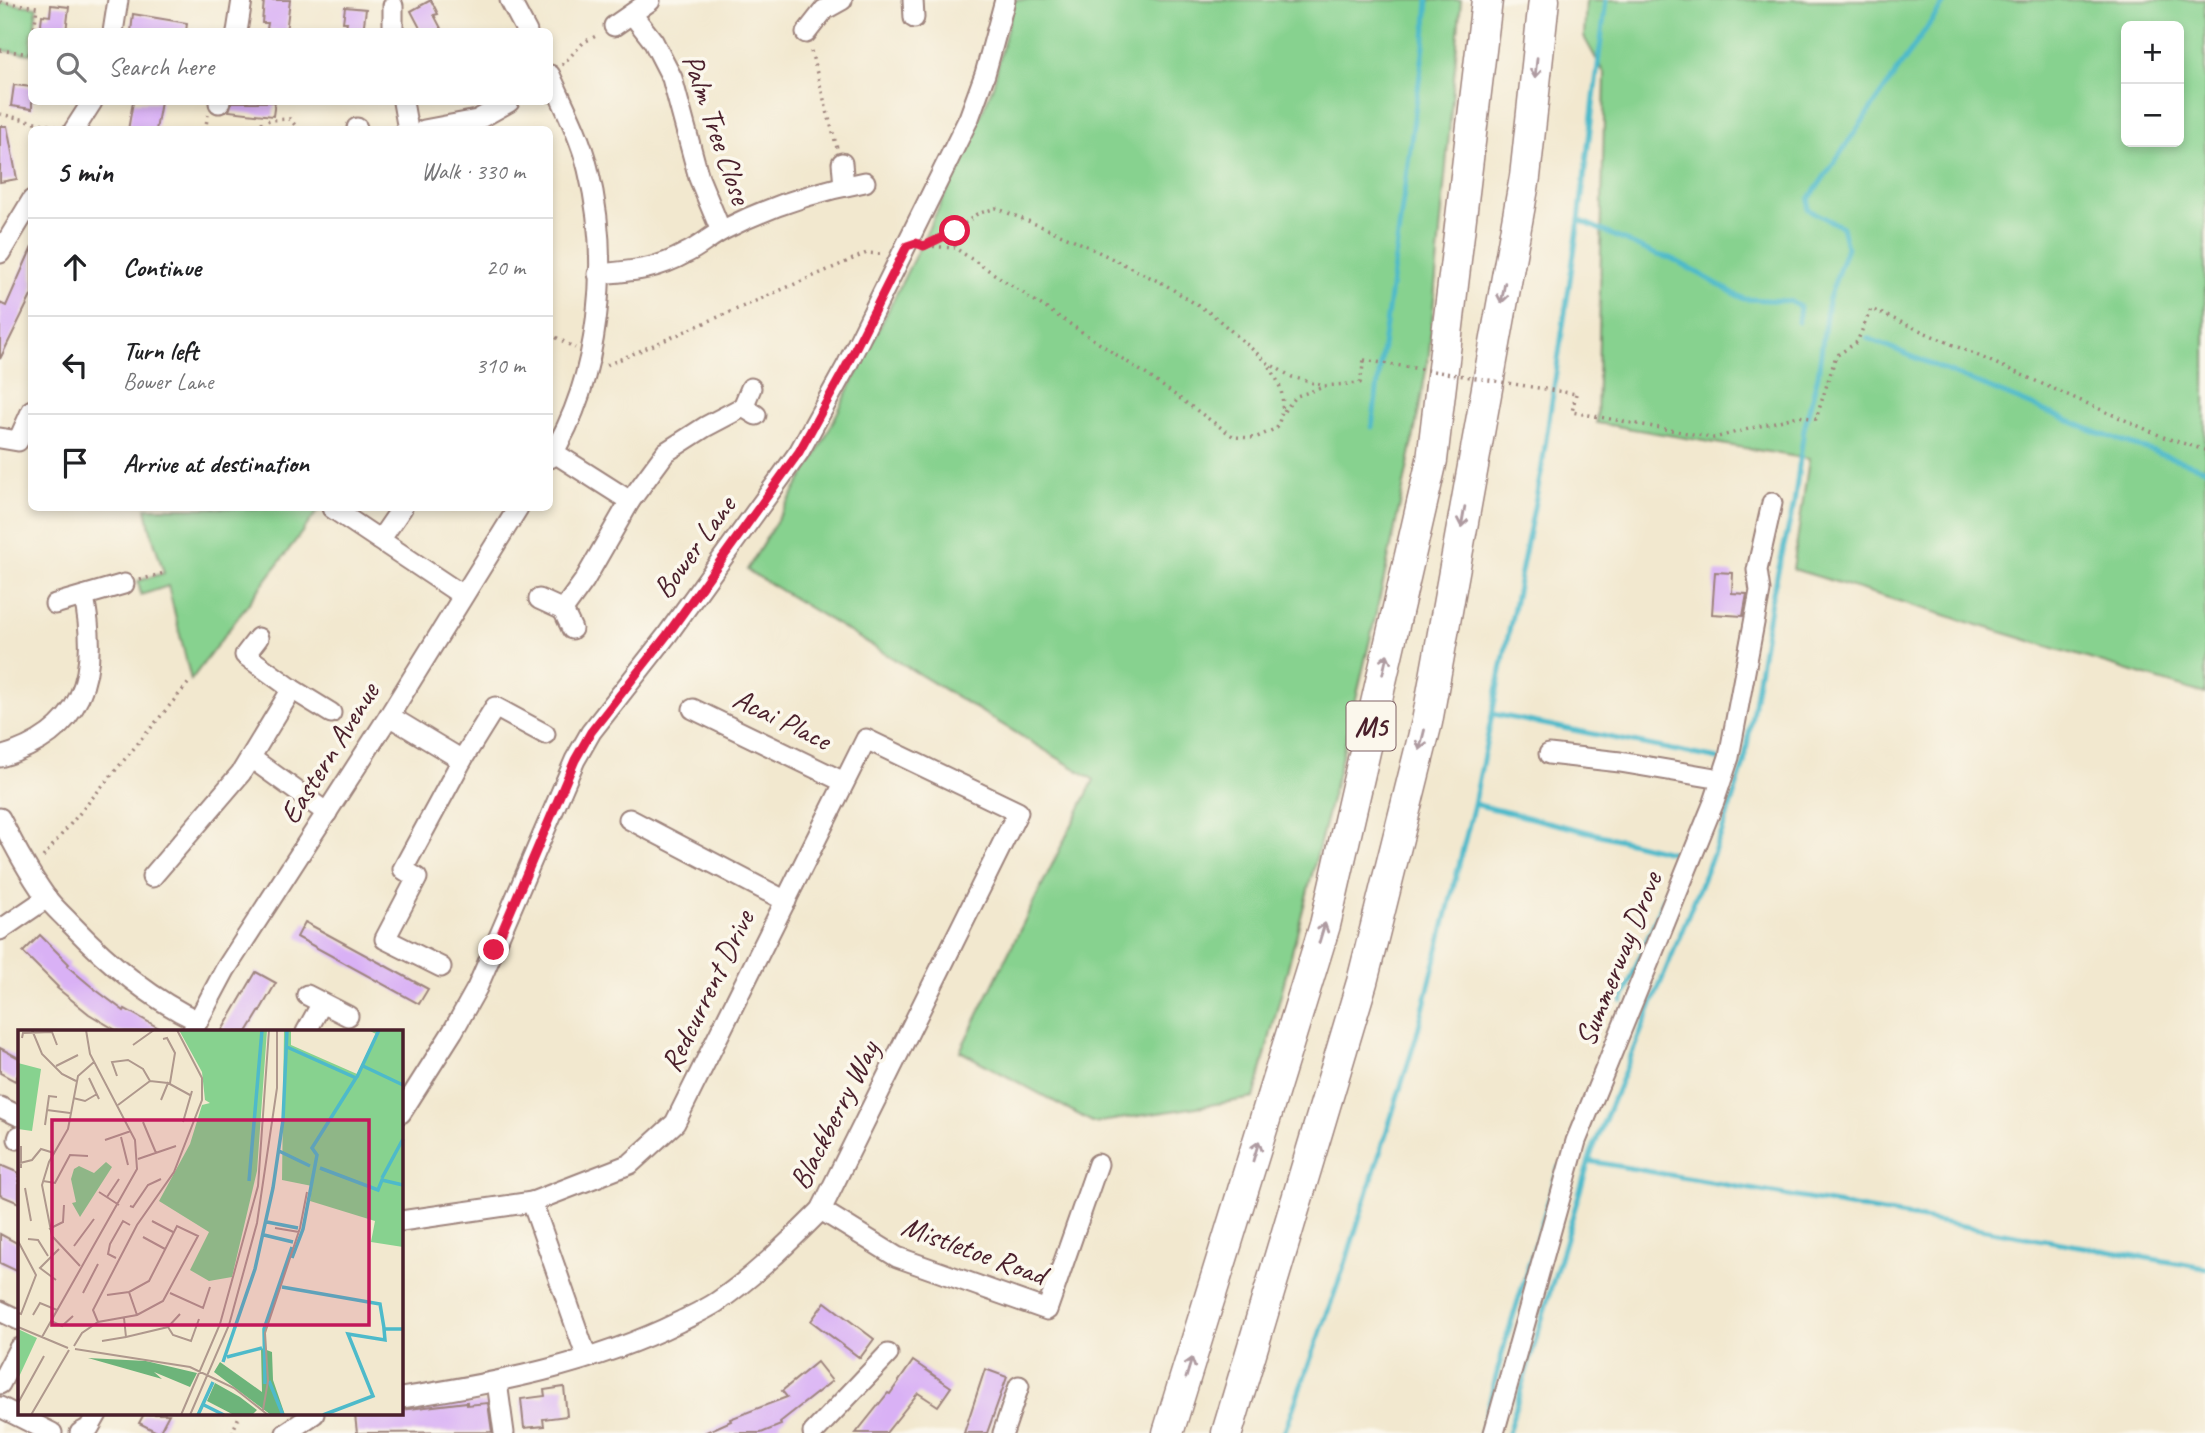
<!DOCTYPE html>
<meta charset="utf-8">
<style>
:root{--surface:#fff;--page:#f6f6f6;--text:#202124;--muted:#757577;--line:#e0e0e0}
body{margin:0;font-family:Caveat,sans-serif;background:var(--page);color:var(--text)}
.controls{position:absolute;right:21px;top:21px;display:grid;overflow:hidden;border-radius:10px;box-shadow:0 4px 10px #0003}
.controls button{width:63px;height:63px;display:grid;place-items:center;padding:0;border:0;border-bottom:2px solid var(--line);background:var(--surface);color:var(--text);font:35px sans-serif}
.stop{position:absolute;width:21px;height:21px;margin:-16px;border:5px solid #e11d48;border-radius:50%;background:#fff}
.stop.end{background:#e11d48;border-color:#fff;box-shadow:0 2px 7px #0008}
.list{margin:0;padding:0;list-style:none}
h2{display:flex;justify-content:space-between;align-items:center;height:91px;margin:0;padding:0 28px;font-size:30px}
h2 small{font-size:23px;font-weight:400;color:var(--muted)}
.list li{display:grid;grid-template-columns:46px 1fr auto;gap:21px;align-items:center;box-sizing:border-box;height:98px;padding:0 28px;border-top:2px solid var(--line)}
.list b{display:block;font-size:26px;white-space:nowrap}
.list p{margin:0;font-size:23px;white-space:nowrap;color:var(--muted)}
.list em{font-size:23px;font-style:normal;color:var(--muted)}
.icon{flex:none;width:38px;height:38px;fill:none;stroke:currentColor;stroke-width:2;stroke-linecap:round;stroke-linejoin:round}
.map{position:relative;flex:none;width:2205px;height:1433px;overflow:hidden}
.search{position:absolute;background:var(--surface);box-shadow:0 4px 10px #0003;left:28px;top:28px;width:525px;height:77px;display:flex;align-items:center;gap:18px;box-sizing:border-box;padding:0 24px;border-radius:10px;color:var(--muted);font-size:26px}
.panel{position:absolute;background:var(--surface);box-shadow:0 4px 10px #0003;left:28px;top:126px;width:525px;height:385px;border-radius:10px}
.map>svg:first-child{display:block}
</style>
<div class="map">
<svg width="2205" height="1433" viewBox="0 0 2205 1433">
<rect width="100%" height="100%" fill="#fbf7ec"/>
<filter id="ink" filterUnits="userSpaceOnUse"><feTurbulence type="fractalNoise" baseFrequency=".0143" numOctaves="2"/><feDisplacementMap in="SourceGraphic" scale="14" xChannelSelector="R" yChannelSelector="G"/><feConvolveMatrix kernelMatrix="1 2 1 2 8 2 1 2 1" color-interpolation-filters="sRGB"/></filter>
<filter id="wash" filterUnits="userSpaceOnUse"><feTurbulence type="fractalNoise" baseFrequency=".00686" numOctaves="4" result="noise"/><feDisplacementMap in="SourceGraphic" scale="28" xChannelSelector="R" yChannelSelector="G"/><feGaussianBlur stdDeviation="1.57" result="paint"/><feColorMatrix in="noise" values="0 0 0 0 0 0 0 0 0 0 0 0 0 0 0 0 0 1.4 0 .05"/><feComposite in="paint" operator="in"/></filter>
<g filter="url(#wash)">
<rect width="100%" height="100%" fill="#f2e8cf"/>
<g fill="#87d28f" stroke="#68785d" stroke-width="2" fill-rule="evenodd">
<path d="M 1014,0 L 1461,0 L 1429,354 C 1385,605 1318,851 1254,1098 L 1094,1123 L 960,1051 L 1094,780 L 747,570 L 817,454 L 958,169 L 993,86 Z"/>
<path d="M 1586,0 L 2205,0 L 2205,694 L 1793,569 L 1809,459 L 1597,423 L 1605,75 L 1584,37 ZM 2126,26 L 2179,26 L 2179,142 L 2126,142 Z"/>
<path d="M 0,2 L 37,7 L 34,31 L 32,32 L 31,54 L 0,50 Z"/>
<path d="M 146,508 L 320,508 L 191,680 L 168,586 L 141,595 L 138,581 L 164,573 L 150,528 Z"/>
</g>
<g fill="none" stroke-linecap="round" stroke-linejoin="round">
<g stroke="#4ebaca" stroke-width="5">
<path d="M 1579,220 L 1657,255 L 1671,258 L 1744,299 L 1789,301 L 1800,307 L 1798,322"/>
<path d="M 1867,338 L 2101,434 L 2205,469"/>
<path d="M 1372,427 L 1425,38 L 1428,0"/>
<path d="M 1493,714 L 1718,759"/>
<path d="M 1474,804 L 1682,855 L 1622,1001"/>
<path d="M 1589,1161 L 2205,1268"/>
<path d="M 1284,1433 L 1345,1264 L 1416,1038 L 1474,804 L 1541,473 L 1579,220 L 1606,0"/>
<path d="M 1481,1433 L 1505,1343 L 1559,1167"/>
<path d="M 1508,1433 L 1591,1154 L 1722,832 L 1744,764 L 1771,601 L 1794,504 L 1804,429 L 1818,375 L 1828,301 L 1847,247 L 1842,227 L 1808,209 L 1809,199 L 1946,0"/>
</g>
</g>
<g id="blocks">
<g fill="#d9b1f5">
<path d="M 264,0 L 290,0 L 286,32 L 267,29 L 268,23 L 262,23 Z"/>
<path d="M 431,0 L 438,14 L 434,15 L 443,32 L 422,32 L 411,11 Z"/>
<path d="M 51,5 L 69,7 L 66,32 L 40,32 L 42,15 L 50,16 Z"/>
<path d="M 345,7 L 366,9 L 363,32 L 345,32 L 347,22 L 343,22 Z"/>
<path d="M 133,14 L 187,23 L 186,32 L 131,32 Z"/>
<path d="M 14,85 L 32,87 L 32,109 L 11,106 Z"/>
<path d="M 133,102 L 161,102 L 156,130 L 128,130 Z"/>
<path d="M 232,102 L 275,102 L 273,116 L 229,111 Z"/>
<path d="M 0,126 L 7,126 L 17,179 L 0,182 Z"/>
<path d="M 32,247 L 32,294 L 0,359 L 0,303 L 6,306 Z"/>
<path d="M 1715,572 L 1733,573 L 1732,593 L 1747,594 L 1743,616 L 1712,614 Z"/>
<path d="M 305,922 L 428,989 L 419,1004 L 297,937 Z"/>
<path d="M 40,935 L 69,964 L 67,966 L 92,987 L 124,1011 L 125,1009 L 166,1032 L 119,1032 L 89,1014 L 57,988 L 58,987 L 23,952 Z"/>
<path d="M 256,972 L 276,983 L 261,1009 L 247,1032 L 221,1032 Z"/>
<path d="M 0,1048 L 19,1058 L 19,1073 L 15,1081 L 0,1073 Z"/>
<path d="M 0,1165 L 19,1173 L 19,1203 L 0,1195 Z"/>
<path d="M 0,1234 L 19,1244 L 19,1272 L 0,1263 Z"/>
<path d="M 825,1302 L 874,1339 L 860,1358 L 811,1321 Z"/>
<path d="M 913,1361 L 951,1387 L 938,1406 L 918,1393 L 886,1433 L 856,1433 L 888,1393 L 890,1394 Z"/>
<path d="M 817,1362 L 832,1381 L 780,1422 L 781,1425 L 761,1433 L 704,1433 L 731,1421 L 730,1419 L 787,1397 L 782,1391 Z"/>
<path d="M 985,1369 L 1007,1377 L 987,1433 L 964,1433 Z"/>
<path d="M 564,1387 L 567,1416 L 543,1419 L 544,1426 L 524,1428 L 521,1399 L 545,1396 L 544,1390 Z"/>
<path d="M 467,1402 L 467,1405 L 488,1403 L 492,1432 L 357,1433 L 355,1415 L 401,1414 L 401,1410 Z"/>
<path d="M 144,1414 L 169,1414 L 159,1433 L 139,1423 Z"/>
</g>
</g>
</g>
<g filter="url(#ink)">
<use href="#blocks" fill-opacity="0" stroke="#9e847d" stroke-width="2"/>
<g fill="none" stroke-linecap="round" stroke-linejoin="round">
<defs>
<g id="minor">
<path d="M 510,0 L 527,32"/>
<path d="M 913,0 L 914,18"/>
<path d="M 393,6 L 393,32"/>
<path d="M 632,14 L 653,41 L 672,78 L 699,178 L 721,231"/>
<path d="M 614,26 L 650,1"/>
<path d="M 113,32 L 118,0"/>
<path d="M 237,32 L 242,0"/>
<path d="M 806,33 L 824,10 L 842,0"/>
<path d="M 550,75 C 564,106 580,136 588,169 C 611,260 600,378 550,458"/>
<path d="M 403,102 L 408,130"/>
<path d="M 219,103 L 220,102"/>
<path d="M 357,128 L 357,130"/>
<path d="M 74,130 L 92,102"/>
<path d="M 424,130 L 477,120 L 509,102"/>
<path d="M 842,163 L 844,186"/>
<path d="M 0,253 L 32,200"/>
<path d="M 598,274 C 632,271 656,270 686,253 C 699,247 710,237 723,230 C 766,208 817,191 865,182"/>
<path d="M 743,407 L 751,388"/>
<path d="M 0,438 L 18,441 L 32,410"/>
<path d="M 553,452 L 630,501"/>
<path d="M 332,508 L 462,595"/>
<path d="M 380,540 L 402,508"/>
<path d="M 539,599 L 563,610 L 584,581 L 630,501 L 666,452 L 705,427 L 743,407 L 756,415"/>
<path d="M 55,604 L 124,584"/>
<path d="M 563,610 L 572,629"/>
<path d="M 258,638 L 245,655 L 292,689 L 331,713"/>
<path d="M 693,709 L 844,782"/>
<path d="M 389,716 L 462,760"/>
<path d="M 1549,754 L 1620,762 L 1721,779"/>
<path d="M 0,757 C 83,733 100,675 84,597"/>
<path d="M 251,758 L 327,813"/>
<path d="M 0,818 C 14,845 28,872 46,897 C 53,907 63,915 71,924 C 108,963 149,998 198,1021"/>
<path d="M 629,819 L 786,901"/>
<path d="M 152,877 L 241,773 L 292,689"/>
<path d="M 0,930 L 47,898"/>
<path d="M 441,967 L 385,939 L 417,878 L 403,869 L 462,760 L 495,707 L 545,734"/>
<path d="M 307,995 L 348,1016"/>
<path d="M 192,1032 L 225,970 L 389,716 L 518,508"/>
<path d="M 306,1032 L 322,1003"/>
<path d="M 0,1107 L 19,1116"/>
<path d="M 401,1113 L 453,1031 L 477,988 L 575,760 L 591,732 L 667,635 L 799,452 L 847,365 L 969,118 L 985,74 L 1005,0"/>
<path d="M 18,1139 L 19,1136"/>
<path d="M 821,1210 L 897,1257 L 1047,1310 L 1098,1164"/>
<path d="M 401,1221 L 532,1202"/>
<path d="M 0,1311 L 19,1320"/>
<path d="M 497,1382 L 504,1433"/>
<path d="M 0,1384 L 19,1348"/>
<path d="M 401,1398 C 496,1383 592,1365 679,1322 C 691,1316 705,1310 717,1302 C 755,1276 788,1243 821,1210 L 1018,812 L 866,739 L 675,1123 L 630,1164 L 532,1202 L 587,1358"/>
<path d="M 0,1407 L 52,1433"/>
<path d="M 80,1433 L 89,1428 L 97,1414"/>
<path d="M 286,1433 L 314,1414"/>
<path d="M 813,1433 L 888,1354"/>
<path d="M 1003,1433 L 1019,1386"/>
<path d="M 1494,1433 L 1576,1141 L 1714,802 L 1729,757 L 1760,591 L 1757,570 L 1772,503"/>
</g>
<g id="highway">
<path d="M 1168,1433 L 1325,925 L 1432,460 L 1487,0"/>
<path d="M 1227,1433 L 1362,982 L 1427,722 L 1525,177 L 1544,0"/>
</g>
</defs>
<use href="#minor" stroke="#9e847d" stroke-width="23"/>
<use href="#highway" stroke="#9e847d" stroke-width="33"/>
<g stroke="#9e847d" stroke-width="3.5" stroke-dasharray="2 5" stroke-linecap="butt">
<path d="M 0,2 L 37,7 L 34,32"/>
<path d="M 0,50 L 31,54 L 32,51"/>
<path d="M 811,51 L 837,148"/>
<path d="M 562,65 L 584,42 L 598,35"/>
<path d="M 0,114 L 57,127"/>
<path d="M 205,130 L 208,115"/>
<path d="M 241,130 L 270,120 L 290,119 L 299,130"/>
<path d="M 955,231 L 955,248 L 1147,375 L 1234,437 L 1255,438 L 1277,428 C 1287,401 1283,389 1269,365"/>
<path d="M 928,244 L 955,231 L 977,214 L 996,208 L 1072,239 L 1164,284 L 1213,315 L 1268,363 L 1292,377 L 1324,386 L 1360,383 L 1364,360"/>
<path d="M 926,246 L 955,248"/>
<path d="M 550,334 L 575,348"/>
<path d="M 607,365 L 867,253 L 881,254"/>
<path d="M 1576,394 L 1572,412 L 1714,438 L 1798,416 L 1816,419 L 1836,356 L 1857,342 L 1871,309 L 2166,438 L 2205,450"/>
<path d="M 1284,411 L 1297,396 L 1324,387"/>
<path d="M 140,580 L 164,573"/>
<path d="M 43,857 L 191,680"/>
<path d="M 232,1433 L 240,1414"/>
</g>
<use href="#minor" stroke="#fff" stroke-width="19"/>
<use href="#highway" stroke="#fff" stroke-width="30"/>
<path stroke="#9e847d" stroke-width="3.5" stroke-dasharray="2 5" stroke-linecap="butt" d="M 1364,360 L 1576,394"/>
</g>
<defs><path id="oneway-shaft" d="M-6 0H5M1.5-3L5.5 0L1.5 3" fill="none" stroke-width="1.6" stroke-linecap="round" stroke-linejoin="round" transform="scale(1.75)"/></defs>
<g stroke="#ae9aa0">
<use href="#oneway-shaft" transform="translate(1536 68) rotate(96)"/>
<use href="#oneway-shaft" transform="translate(1503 293) rotate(100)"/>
<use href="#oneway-shaft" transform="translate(1463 517) rotate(100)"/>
<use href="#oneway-shaft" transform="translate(1385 664) rotate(-77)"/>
<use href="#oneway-shaft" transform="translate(1422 740) rotate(104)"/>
<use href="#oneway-shaft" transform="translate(1322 933) rotate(-73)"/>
<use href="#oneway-shaft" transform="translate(1256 1151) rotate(-73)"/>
<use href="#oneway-shaft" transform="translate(1189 1368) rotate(-73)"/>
</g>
</g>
<g fill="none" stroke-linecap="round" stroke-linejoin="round" filter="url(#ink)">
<path stroke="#e11d48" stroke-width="9" d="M 494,950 L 575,760 L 591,732 L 667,635 L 799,452 L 847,365 L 907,246 L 916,243 L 924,246 L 955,231"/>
</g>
<g text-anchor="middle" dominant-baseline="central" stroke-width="7" stroke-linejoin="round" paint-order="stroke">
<rect fill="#fbf7ec" stroke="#7f6065" stroke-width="2" x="1346.5" y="701.5" width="49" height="49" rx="5"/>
<g font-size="28" font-weight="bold" fill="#4a1f2b">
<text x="1371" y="726">M5</text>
</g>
<g font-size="30" fill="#4a1f2b" stroke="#fbf7ec">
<text transform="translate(717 129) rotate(71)">Palm Tree Close</text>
<text transform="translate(694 547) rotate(-54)">Bower Lane</text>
<text transform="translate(782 719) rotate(26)">Acai Place</text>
<text transform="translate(329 753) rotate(-58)">Eastern Avenue</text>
<text transform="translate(1618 959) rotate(-68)">Summerway Drove</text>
<text transform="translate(707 991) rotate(-64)">Redcurrent Drive</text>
<text transform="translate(834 1115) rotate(-63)">Blackberry Way</text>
<text transform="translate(974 1250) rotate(20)">Mistletoe Road</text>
</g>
</g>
<g transform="translate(18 1030)">
<rect width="385" height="385" fill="#f2e8cf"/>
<path d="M 161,0 L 249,0 L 239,141 L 214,247 L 191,251 L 172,240 L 191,202 L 141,171 L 172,114 L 184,75 L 192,73 L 187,70 L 184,42 ZM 266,0 L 273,0 L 273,15 L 339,44 L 358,4 L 350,0 L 385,0 L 385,217 L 353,212 L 357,191 L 292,171 L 294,156 L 264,150 ZM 0,33 L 23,39 L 14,101 L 0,99 ZM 88,132 L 94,137 L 62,187 L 54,173 L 58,172 L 53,149 L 56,139 L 61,136 L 76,143 ZM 0,299 L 19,308 L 0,349 Z" fill="#87d28f"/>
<path d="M 243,318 L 254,322 L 255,350 L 267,385 L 253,385 L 196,342 L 202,332 L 244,362 ZM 70,328 L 128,331 L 179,343 L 172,357 L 136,342 L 144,349 ZM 197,353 L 222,367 L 239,380 L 234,385 L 216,385 L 189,371 Z" fill="#6db47a"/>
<path fill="none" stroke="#4ebaca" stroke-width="3.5" d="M 269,17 L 338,48 L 294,118 L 299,125 L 285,199 L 274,228M 345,36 L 385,55M 339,47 L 361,0M 261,121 L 292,136M 302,138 L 360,160 L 364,150 L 385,155M 364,148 L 385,109M 231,151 L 244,0M 249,192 L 280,198M 246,205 L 275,212M 264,257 L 362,274 L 366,298M 209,327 L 244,318M 205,332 L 237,239 L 255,158 L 265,90 L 269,0M 251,351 L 265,385M 247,354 L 246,299 L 274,217M 186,375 L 206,385M 180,385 L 195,352M 305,385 L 355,366 L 330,304 L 367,310 L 366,299 L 385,299"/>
<path fill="none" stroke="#af988d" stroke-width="2" d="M 14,0 L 24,24 L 44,44 L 58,51M 4,8 L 5,3 L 34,2 L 39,15M 145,9 L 149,8 L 157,23 L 152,53M 115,15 L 136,0M 38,36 L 60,25M 99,46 L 94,32 L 110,30 L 125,39 L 132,51M 71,48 L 81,69M 55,68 L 67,71 L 79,64M 143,70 L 150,53 L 172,65M 100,75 L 132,51 L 150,53M 29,80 L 52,83M 125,92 L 138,123M 165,92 L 174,61M 27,95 L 31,66 L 39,67M 103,107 L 110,135M 87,110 L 113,101M 3,116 L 3,138M 120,129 L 158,116M 2,133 L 14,130 L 23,119 L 36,123M 25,151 L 37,153 L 52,125 L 70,126M 7,158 L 13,191M 81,162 L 101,175M 89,167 L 101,149M 112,176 L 115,177 L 130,155 L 143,149M 134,191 L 155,202M 257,198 L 281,202M 31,199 L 45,192 L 46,175M 125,207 L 147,219M 10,209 L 20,210 L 30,226M 0,211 L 18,245 L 3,284 L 0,283M 56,216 L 76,189M 98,228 L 90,224 L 92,214 L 105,191 L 112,195M 62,236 L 34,206 L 24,155 L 31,132 L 50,99 L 60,46 L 76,32M 38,250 L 22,238 L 41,219M 65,263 L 80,234M 152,263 L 185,278 L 192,257M 89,265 L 111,262M 15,285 L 22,273 L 39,280M 106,288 L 108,307 L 150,297 L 162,284M 33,291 L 44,296 L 55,286M 80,292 L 75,280 L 119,195 L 156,142 L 184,70 L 184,48 L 159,0M 0,297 L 50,318M 150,297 L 155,305 L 173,311 L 181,289M 24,307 L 119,139 L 117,110 L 72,24 L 68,0M 84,311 L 108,307M 56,316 L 64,303 L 80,292 L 119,285 L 145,271 L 180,206 L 159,196 L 131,251 L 111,262 L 119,285M 57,319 L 172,337 L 216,358 L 250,385M 0,373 L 26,326M 245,380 L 250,351 L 247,303 L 282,198 L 289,162M 13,385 L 51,320M 163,385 L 202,294 L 240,156 L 251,0M 172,385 L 211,295 L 239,193 L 259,58 L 259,0"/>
<path fill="#c2185b" fill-opacity="0.15" stroke="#c2185b" stroke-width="3.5" d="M 34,90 L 351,90 L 351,295 L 34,295 Z"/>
<rect width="385" height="385" fill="none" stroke="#4a1f2b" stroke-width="3.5"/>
</g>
</svg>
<div class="controls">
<button>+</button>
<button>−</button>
</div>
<div class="stop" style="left:955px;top:231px"></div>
<div class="stop end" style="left:494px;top:950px"></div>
<div class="search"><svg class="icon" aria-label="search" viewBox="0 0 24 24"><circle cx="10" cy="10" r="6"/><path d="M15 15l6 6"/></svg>Search here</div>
<section class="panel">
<h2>5 min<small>Walk · 330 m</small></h2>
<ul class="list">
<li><svg class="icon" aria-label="ahead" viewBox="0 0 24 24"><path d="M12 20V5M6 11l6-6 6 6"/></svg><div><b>Continue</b></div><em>20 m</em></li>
<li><svg class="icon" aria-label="left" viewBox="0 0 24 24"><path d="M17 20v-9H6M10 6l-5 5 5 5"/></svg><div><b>Turn left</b><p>Bower Lane</p></div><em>310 m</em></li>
<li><svg class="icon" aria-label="arrive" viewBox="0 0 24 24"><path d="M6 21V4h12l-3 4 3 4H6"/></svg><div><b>Arrive at destination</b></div></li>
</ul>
</section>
</div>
